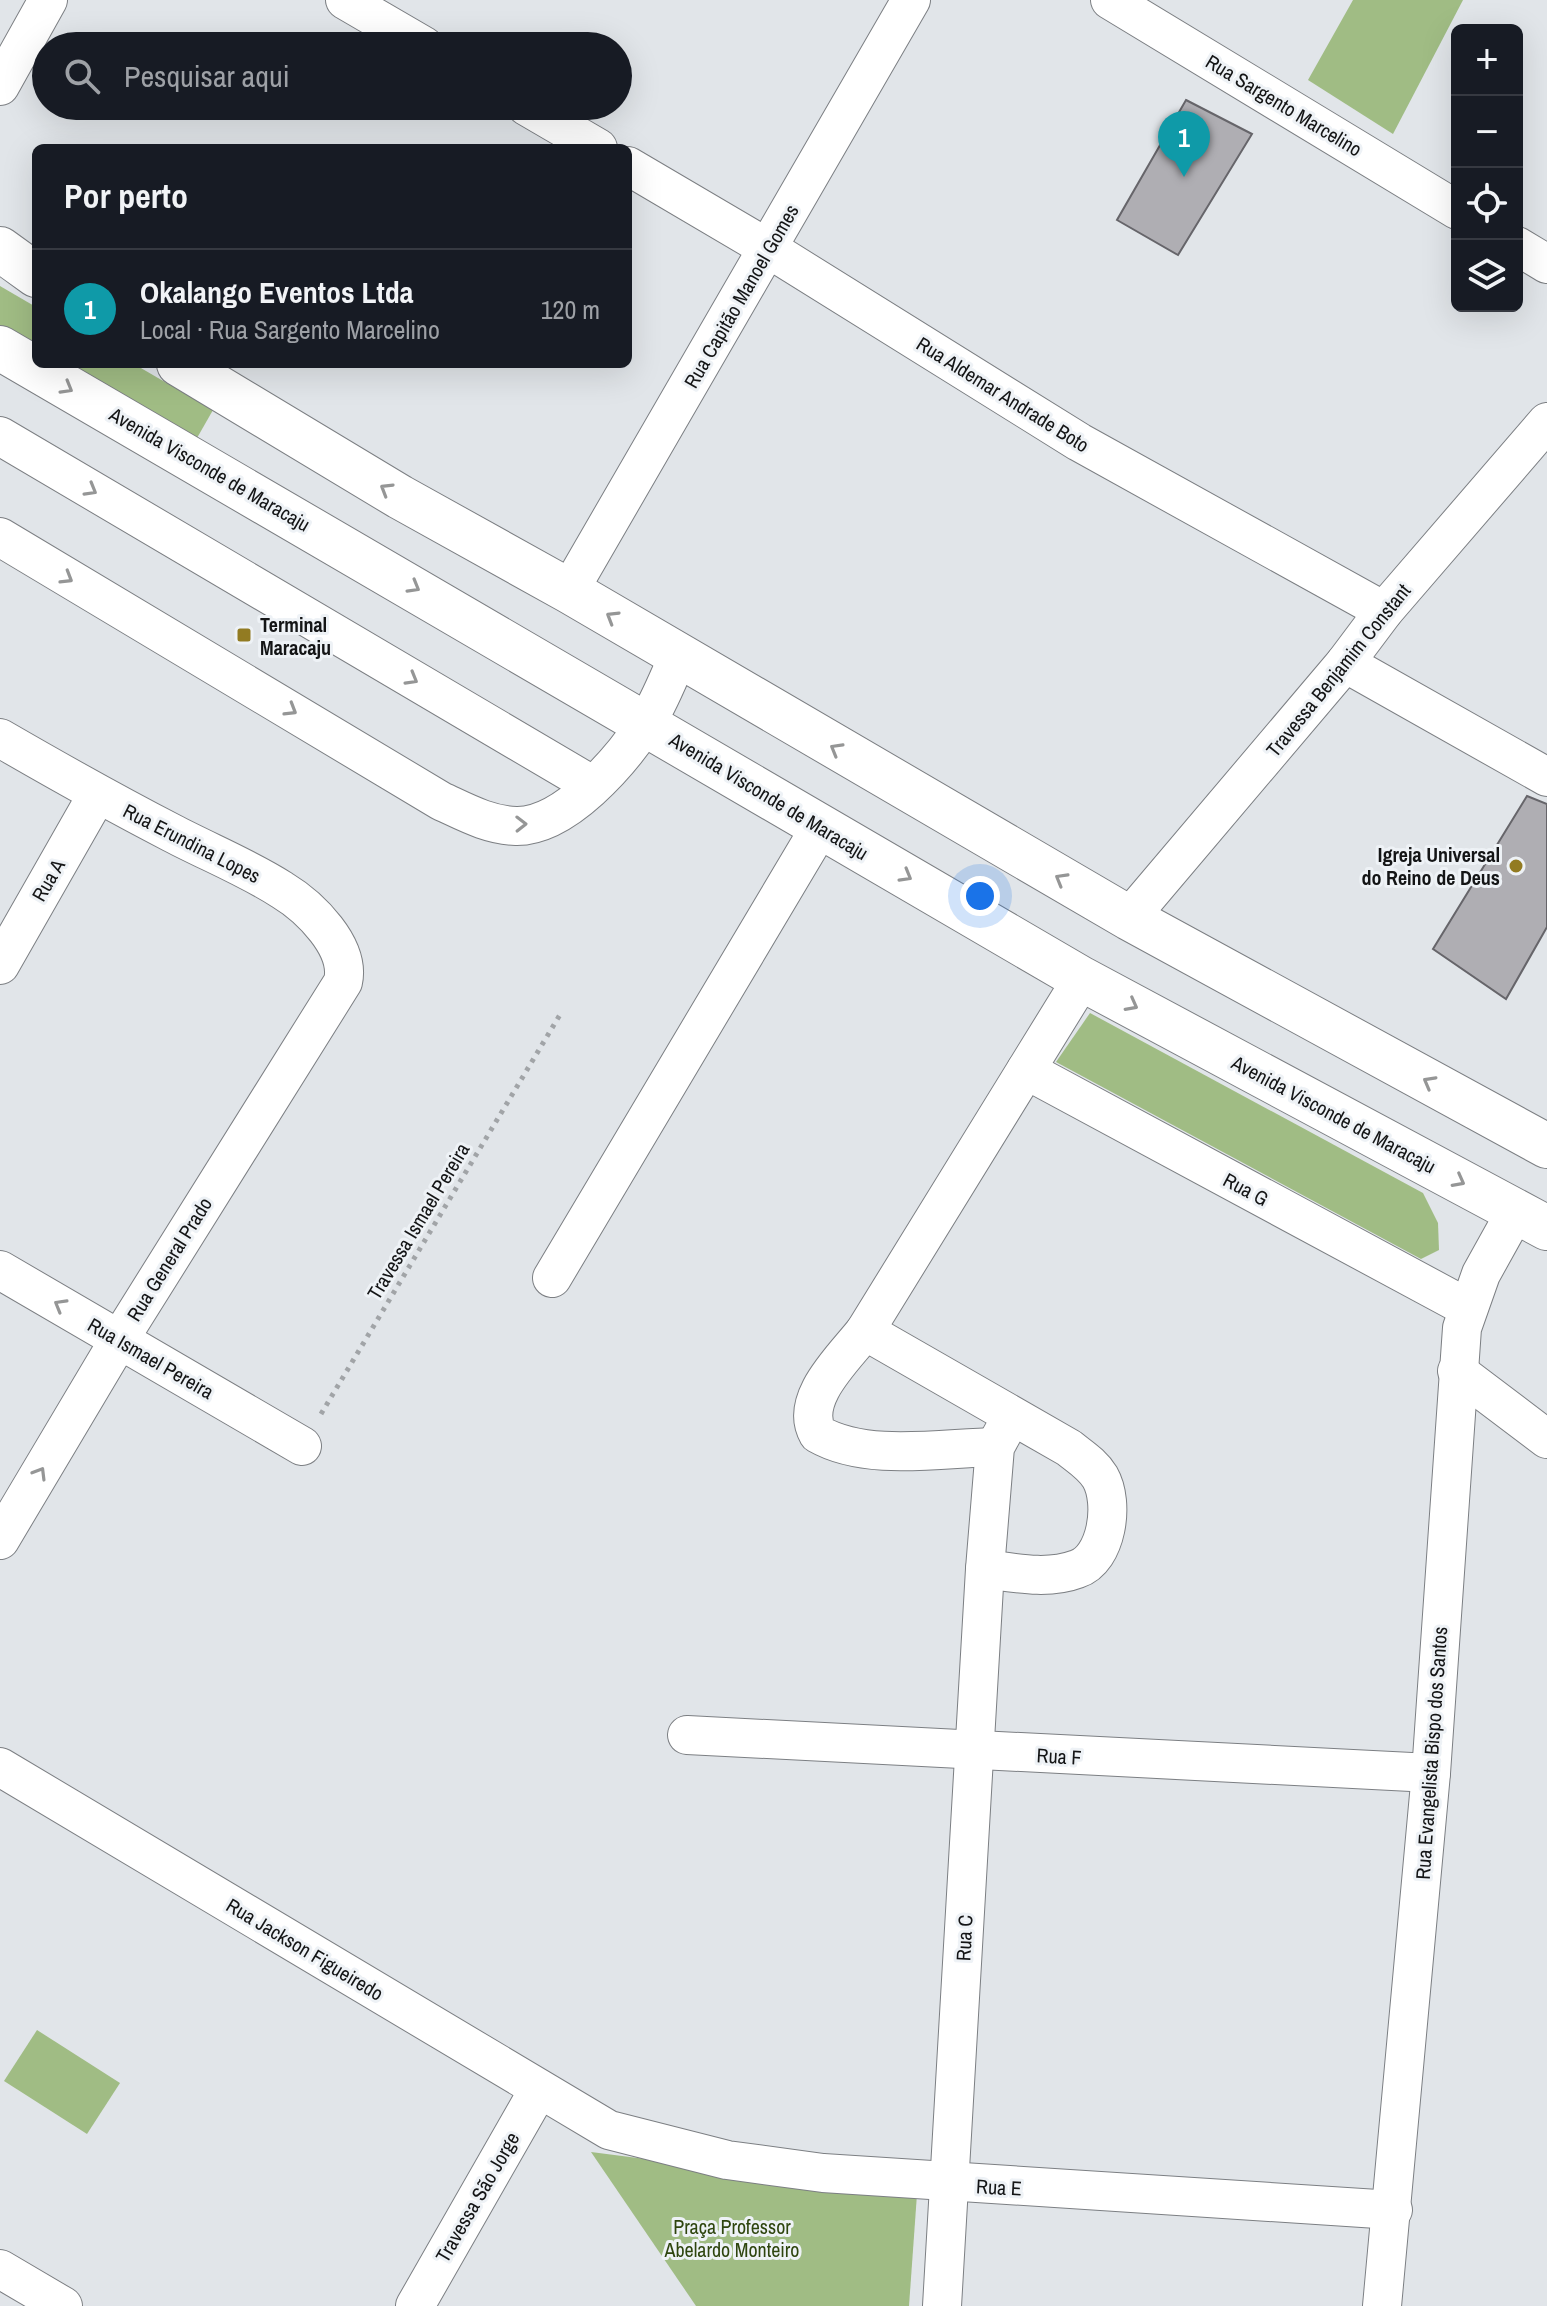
<!DOCTYPE html>
<html lang="pt">
<meta charset="utf-8">
<style>
:root{--surface:#171b24;--page:#242831;--text:#f1f3f6;--muted:#9ea1a6;--line:#363941;--accent:#1a73e8}
body{margin:0;font-family:"Archivo Narrow",sans-serif;background:var(--page);color:var(--text)}
.controls{position:absolute;right:24px;top:24px;display:grid;overflow:hidden;border-radius:12px;box-shadow:0 8px 32px #0002}
.controls button{width:72px;height:72px;display:grid;place-items:center;padding:0;border:0;border-bottom:2px solid var(--line);background:var(--surface);color:var(--text);font:40px sans-serif}
.you{position:absolute;left:980px;top:896px;width:28px;height:28px;margin:-20px;border:6px solid #fff;border-radius:50%;background:#1a73e8;box-shadow:0 0 0 12px #1a73e833}
.badge{display:grid;place-items:center;width:52px;height:52px;border-radius:50%;background:var(--accent);color:#fff;font-size:26px;font-weight:700}
.pin{position:absolute;translate:-50% -66px;filter:drop-shadow(0 2px 4px #0008)}
.pin::after{content:'';position:absolute;top:42px;width:28px;height:24px;background:inherit;clip-path:polygon(0 0,100% 0,50% 100%)}
.list{margin:0;padding:0;list-style:none}
h2{display:flex;justify-content:space-between;align-items:center;height:104px;margin:0;padding:0 32px;font-size:34px}
h2 small{font-size:26px;font-weight:400;color:var(--muted)}
.list li{display:grid;grid-template-columns:52px 1fr auto;gap:24px;align-items:center;box-sizing:border-box;height:120px;padding:0 32px;border-top:2px solid var(--line)}
.list b{display:block;font-size:30px;white-space:nowrap}
.list p{margin:0;font-size:26px;white-space:nowrap;color:var(--muted)}
.list em{font-size:26px;font-style:normal;color:var(--muted)}
.icon{flex:none;width:44px;height:44px;fill:none;stroke:currentColor;stroke-width:2;stroke-linecap:round;stroke-linejoin:round}
.map{position:relative;flex:none;width:1547px;height:2306px;overflow:hidden}
.search{position:absolute;background:var(--surface);box-shadow:0 8px 32px #0002;left:32px;top:32px;width:600px;height:88px;display:flex;align-items:center;gap:20px;box-sizing:border-box;padding:0 28px;border-radius:44px;color:var(--muted);font-size:30px}
.panel{position:absolute;background:var(--surface);box-shadow:0 8px 32px #0002;left:32px;top:144px;width:600px;height:224px;border-radius:12px}
.map>svg:first-child{display:block}
</style>
<div class="map">
<svg width="1547" height="2306" viewBox="0 0 1547 2306">
<rect width="100%" height="100%" fill="#e1e5e9"/>
<g fill="#a0bc84">
<path d="M 1353,0 L 1463,0 L 1393,134 L 1308,80 Z"/>
<path d="M 0,286 L 36,307 L 36,348 L 0,326 Z"/>
<path d="M 61,364 L 134,364 L 213,410 L 193,445 Z"/>
<path d="M 1090,1013 L 1423,1193 L 1438,1223 L 1439,1250 L 1421,1259 L 1056,1062 Z"/>
<path d="M 37,2030 L 120,2083 L 87,2134 L 4,2081 Z"/>
<path d="M 591,2152 L 917,2194 L 909,2306 L 696,2306 Z"/>
</g>
<g fill="#afaeb3" stroke="#66656a" stroke-width="2">
<path d="M 1186,100 L 1252,134 L 1178,255 L 1117,220 Z"/>
<path d="M 1527,796 L 1547,804 L 1547,927 L 1506,999 L 1433,949 Z"/>
</g>
<g fill="none" stroke-linecap="round" stroke-linejoin="round">
<defs>
<g id="minor">
<path d="M 345,0 L 424,46"/>
<path d="M 1110,0 L 1457,210"/>
<path d="M 0,86 L 48,0"/>
<path d="M 526,106 L 598,148"/>
<path d="M 628,166 L 769,249 L 1079,442 L 1384,611"/>
<path d="M 1517,246 L 1547,264"/>
<path d="M 0,436 L 592,785"/>
<path d="M 0,537 L 441,801 C 465,812 488,825 516,826 C 565,827 621,761 646,723 C 659,703 668,679 678,657"/>
<path d="M 569,591 L 911,0"/>
<path d="M 1345,663 L 1547,777"/>
<path d="M 0,738 C 57,771 114,803 172,833 C 208,852 248,868 282,890 C 310,907 351,947 343,982 L 119,1340 L 0,1540"/>
<path d="M 1129,918 L 1345,663 L 1384,611 L 1547,422"/>
<path d="M 0,965 L 97,795"/>
<path d="M 1026,1070 L 1466,1307"/>
<path d="M 0,1270 L 302,1446"/>
<path d="M 552,1278 L 821,826"/>
<path d="M 865,1331 L 1069,1448 C 1080,1457 1092,1464 1100,1477 C 1115,1503 1107,1559 1077,1569 C 1048,1580 1015,1573 985,1569"/>
<path d="M 1457,1371 L 1547,1439"/>
<path d="M 995,1447 C 941,1448 867,1462 818,1434 C 798,1399 845,1357 865,1331 L 1082,979"/>
<path d="M 687,1735 L 1431,1773"/>
<path d="M 0,1767 L 609,2130 L 727,2160 L 823,2173 L 1393,2210"/>
<path d="M 0,2269 L 63,2306"/>
<path d="M 415,2306 L 539,2089"/>
<path d="M 942,2306 L 985,1569 L 995,1447 L 1012,1416"/>
<path d="M 1382,2306 L 1431,1773 L 1462,1328 L 1481,1274 L 1516,1211"/>
</g>
<g id="major">
<path d="M 0,249 L 36,275"/>
<path d="M 0,348 L 1082,979 L 1547,1228"/>
<path d="M 179,364 L 400,497 L 569,591 L 1129,918 L 1547,1146"/>
</g>
</defs>
<use href="#minor" stroke="#7c7f83" stroke-width="40"/>
<use href="#major" stroke="#7c7f83" stroke-width="46"/>
<path stroke="#a1a4a7" stroke-width="5" stroke-dasharray="4 6" stroke-linecap="butt" d="M 321,1414 L 561,1013"/>
<use href="#minor" stroke="#fff" stroke-width="38"/>
<use href="#major" stroke="#fff" stroke-width="44"/>
</g>
<defs><path id="oneway-chevron" d="M-2-3.5L2.5 0L-2 3.5" fill="none" stroke-width="1.6" stroke-linecap="round" stroke-linejoin="round" transform="scale(2)"/></defs>
<g stroke="#959696">
<use href="#oneway-chevron" transform="translate(67 388) rotate(30)"/>
<use href="#oneway-chevron" transform="translate(386 489) rotate(-149)"/>
<use href="#oneway-chevron" transform="translate(91 490) rotate(30)"/>
<use href="#oneway-chevron" transform="translate(67 578) rotate(31)"/>
<use href="#oneway-chevron" transform="translate(414 587) rotate(30)"/>
<use href="#oneway-chevron" transform="translate(612 617) rotate(-149)"/>
<use href="#oneway-chevron" transform="translate(412 679) rotate(30)"/>
<use href="#oneway-chevron" transform="translate(291 710) rotate(31)"/>
<use href="#oneway-chevron" transform="translate(836 749) rotate(-150)"/>
<use href="#oneway-chevron" transform="translate(521 824) rotate(-1)"/>
<use href="#oneway-chevron" transform="translate(906 876) rotate(30)"/>
<use href="#oneway-chevron" transform="translate(1061 879) rotate(-150)"/>
<use href="#oneway-chevron" transform="translate(1132 1005) rotate(28)"/>
<use href="#oneway-chevron" transform="translate(1429 1082) rotate(-151)"/>
<use href="#oneway-chevron" transform="translate(1459 1181) rotate(28)"/>
<use href="#oneway-chevron" transform="translate(60 1305) rotate(-150)"/>
<use href="#oneway-chevron" transform="translate(40 1473) rotate(-59)"/>
</g>
<g fill="#927b22" stroke="#eef2f6" stroke-width="3">
<rect x="236" y="627" width="16" height="16" rx="4"/>
<circle cx="1516" cy="866" r="8"/>
</g>
<g text-anchor="middle" dominant-baseline="central" stroke-width="6" stroke-linejoin="round" paint-order="stroke">
<g font-size="20" fill="#141516" stroke="#eef2f6">
<text transform="translate(1284 105) rotate(31)">Rua Sargento Marcelino</text>
<text transform="translate(741 296) rotate(-60)">Rua Capitão Manoel Gomes</text>
<text transform="translate(1003 394) rotate(32)">Rua Aldemar Andrade Boto</text>
<text transform="translate(210 469) rotate(30)">Avenida Visconde de Maracaju</text>
<text transform="translate(1338 670) rotate(-51)">Travessa Benjamim Constant</text>
<text transform="translate(769 796) rotate(31)">Avenida Visconde de Maracaju</text>
<text transform="translate(192 843) rotate(27)">Rua Erundina Lopes</text>
<text transform="translate(48 880) rotate(-60)">Rua A</text>
<text transform="translate(1334 1114) rotate(28)">Avenida Visconde de Maracaju</text>
<text transform="translate(1246 1189) rotate(28)">Rua G</text>
<text transform="translate(418 1221) rotate(-59)">Travessa Ismael Pereira</text>
<text transform="translate(169 1259) rotate(-58)">Rua General Prado</text>
<text transform="translate(151 1358) rotate(30)">Rua Ismael Pereira</text>
<text transform="translate(1431 1753) rotate(-86)">Rua Evangelista Bispo dos Santos</text>
<text transform="translate(1059 1756) rotate(3)">Rua F</text>
<text transform="translate(964 1938) rotate(-87)">Rua C</text>
<text transform="translate(305 1949) rotate(31)">Rua Jackson Figueiredo</text>
<text transform="translate(999 2187) rotate(3)">Rua E</text>
<text transform="translate(477 2197) rotate(-60)">Travessa São Jorge</text>
</g>
<g font-size="20" font-weight="bold" fill="#141516" stroke="#eef2f6" text-anchor="start">
<text x="260" y="624">Terminal<tspan x="260" dy="23">Maracaju</tspan></text>
<text x="1500" y="854" text-anchor="end">Igreja Universal<tspan x="1500" dy="23">do Reino de Deus</tspan></text>
</g>
<g font-size="20" fill="#2e450e" stroke="#eef2f6">
<text x="732" y="2226">Praça Professor<tspan x="732" dy="23">Abelardo Monteiro</tspan></text>
</g>
</g>
</svg>
<div class="controls">
<button>+</button>
<button>−</button>
<button><svg class="icon" aria-label="locate" viewBox="0 0 24 24"><circle cx="12" cy="12" r="6"/><path d="M12 2v4M12 18v4M2 12h4M18 12h4"/></svg></button>
<button><svg class="icon" aria-label="layers" viewBox="0 0 24 24"><path d="M12 4l9 5-9 5-9-5zM3 14l9 5 9-5"/></svg></button>
</div>
<div class="you"></div>
<div class="pin badge" style="left:1184px;top:177px;background:#0f9aa8">1</div>
<div class="search"><svg class="icon" aria-label="search" viewBox="0 0 24 24"><circle cx="10" cy="10" r="6"/><path d="M15 15l6 6"/></svg>Pesquisar aqui</div>
<section class="panel">
<h2>Por perto<small></small></h2>
<ul class="list">
<li><span class="badge" style="background:#0f9aa8">1</span><div><b>Okalango Eventos Ltda</b><p>Local · Rua Sargento Marcelino</p></div><em>120 m</em></li>
</ul>
</section>
</div>
